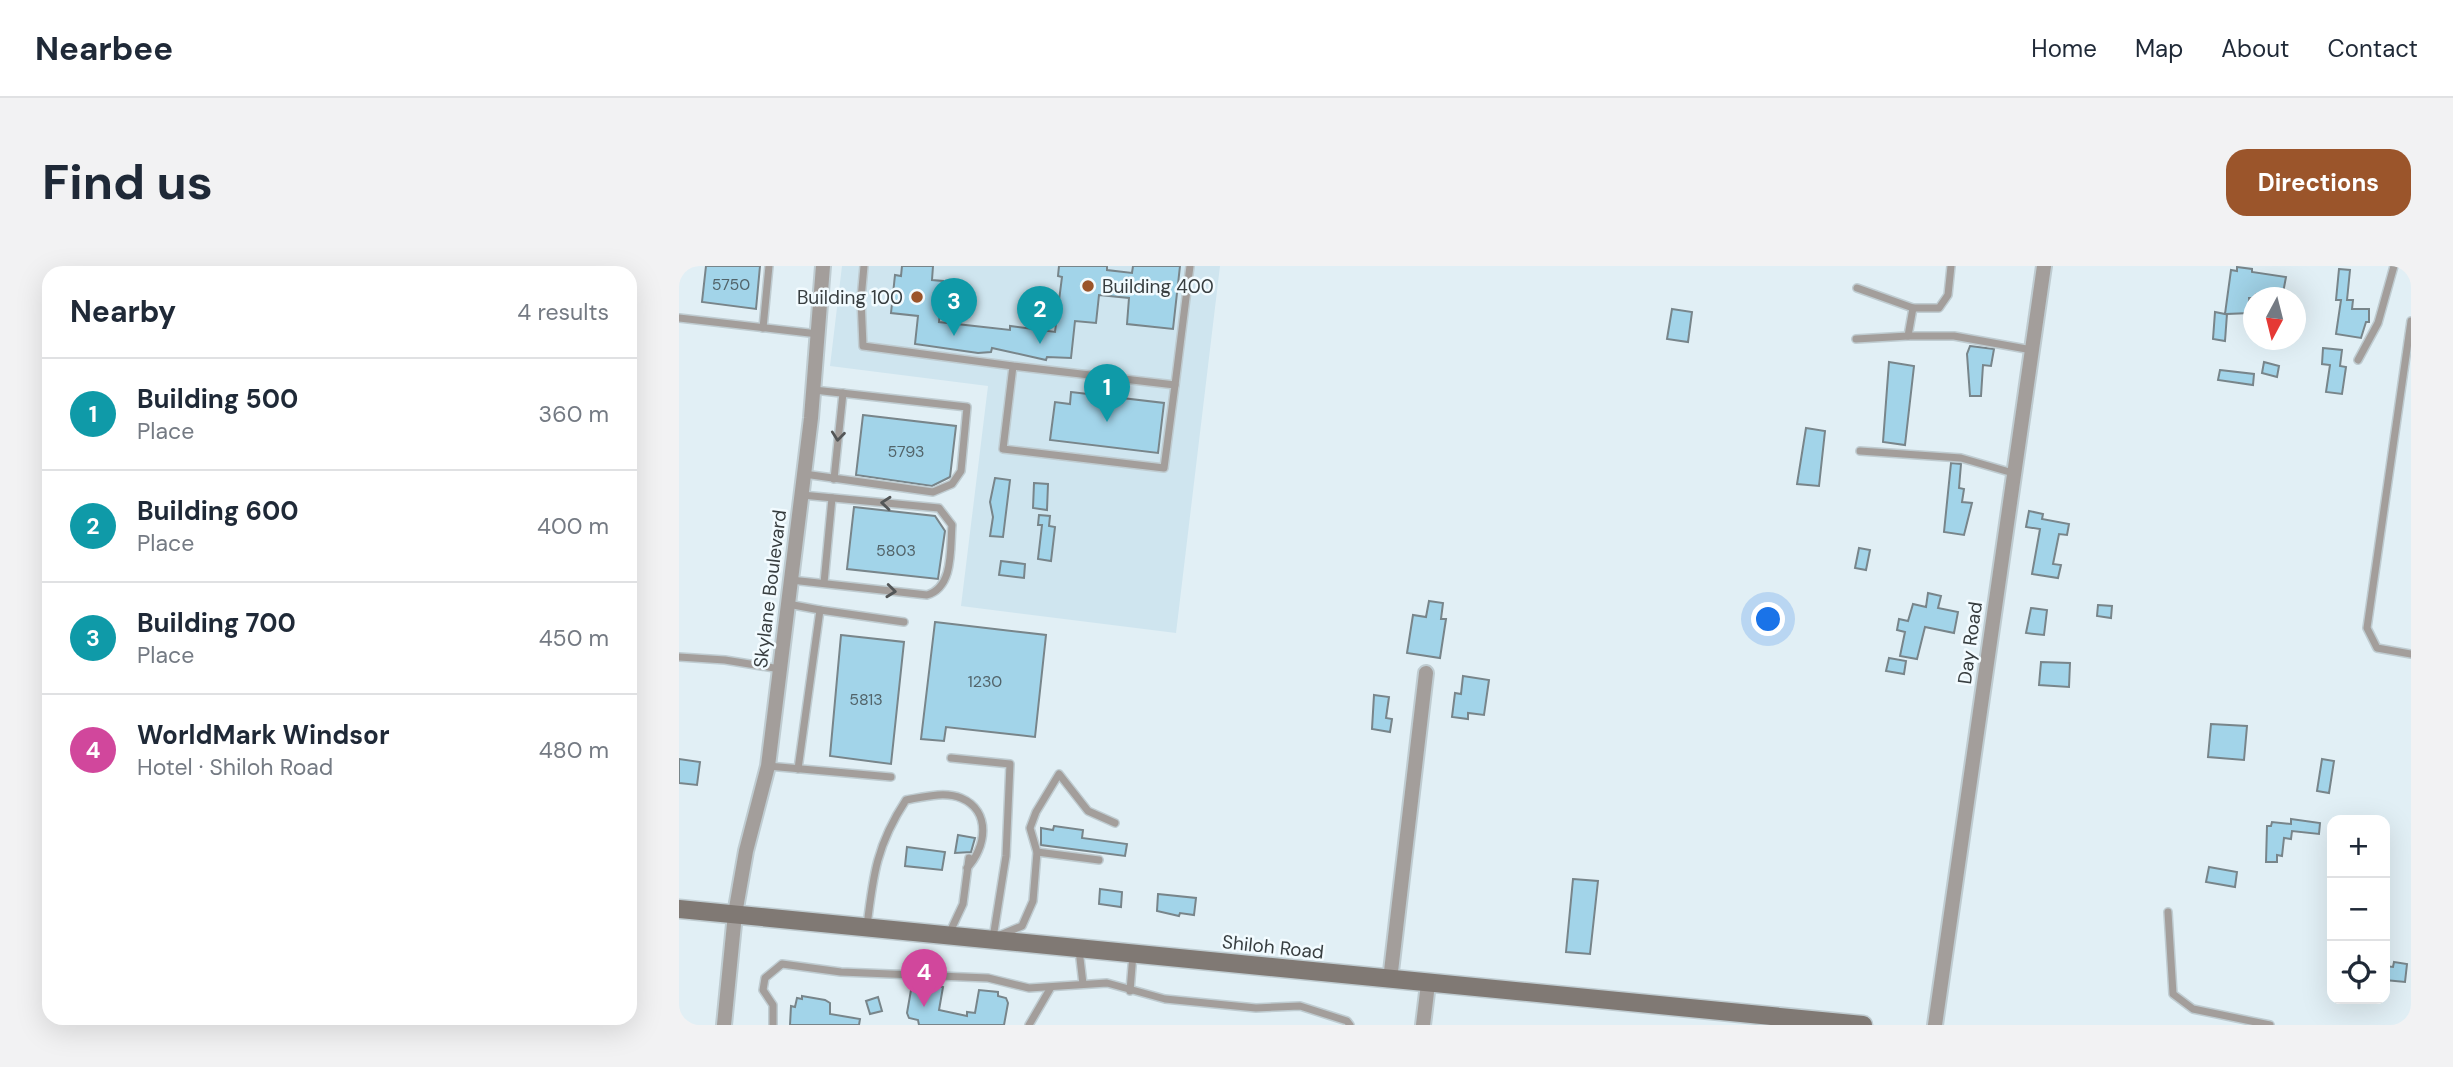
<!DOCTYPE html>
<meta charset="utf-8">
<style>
:root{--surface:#fff;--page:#f2f2f3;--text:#1f2937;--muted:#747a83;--line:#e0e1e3;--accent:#9b552b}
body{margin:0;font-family:"DM Sans",sans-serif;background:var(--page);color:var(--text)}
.controls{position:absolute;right:21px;bottom:21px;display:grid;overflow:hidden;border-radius:14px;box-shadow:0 7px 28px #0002}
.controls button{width:63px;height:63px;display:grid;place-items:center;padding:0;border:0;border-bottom:2px solid var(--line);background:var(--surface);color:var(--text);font:35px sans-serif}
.compass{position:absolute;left:1564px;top:21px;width:63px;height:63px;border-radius:50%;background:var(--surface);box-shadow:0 7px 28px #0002;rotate:187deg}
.you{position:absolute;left:1090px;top:354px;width:24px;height:24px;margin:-18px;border:5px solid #fff;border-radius:50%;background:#1a73e8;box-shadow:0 0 0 10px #1a73e833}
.badge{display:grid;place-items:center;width:46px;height:46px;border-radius:50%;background:var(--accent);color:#fff;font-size:23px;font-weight:700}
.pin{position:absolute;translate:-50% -58px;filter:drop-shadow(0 2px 4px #0008)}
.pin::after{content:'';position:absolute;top:37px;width:24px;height:21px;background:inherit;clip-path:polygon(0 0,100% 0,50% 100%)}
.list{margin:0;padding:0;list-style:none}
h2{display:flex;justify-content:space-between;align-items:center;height:91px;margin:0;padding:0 28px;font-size:30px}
h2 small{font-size:23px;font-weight:400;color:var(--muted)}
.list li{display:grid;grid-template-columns:46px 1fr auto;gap:21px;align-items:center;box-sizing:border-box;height:112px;padding:0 28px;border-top:2px solid var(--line)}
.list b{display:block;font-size:26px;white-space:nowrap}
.list p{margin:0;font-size:23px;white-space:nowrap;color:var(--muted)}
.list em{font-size:23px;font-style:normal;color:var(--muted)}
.icon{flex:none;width:38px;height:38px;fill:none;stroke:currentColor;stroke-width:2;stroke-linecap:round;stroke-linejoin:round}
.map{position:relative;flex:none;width:1732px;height:759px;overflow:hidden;border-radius:21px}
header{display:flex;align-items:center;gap:42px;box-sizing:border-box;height:98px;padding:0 35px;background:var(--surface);border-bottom:2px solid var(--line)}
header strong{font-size:33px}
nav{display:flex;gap:38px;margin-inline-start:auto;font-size:24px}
.intro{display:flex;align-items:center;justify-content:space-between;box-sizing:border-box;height:168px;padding:0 42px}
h1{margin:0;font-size:49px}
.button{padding:18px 32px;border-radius:21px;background:var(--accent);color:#fff;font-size:24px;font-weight:700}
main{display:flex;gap:42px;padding:0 42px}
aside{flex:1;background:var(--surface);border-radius:21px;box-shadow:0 7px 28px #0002}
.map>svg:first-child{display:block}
</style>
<header>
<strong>Nearbee</strong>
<nav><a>Home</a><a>Map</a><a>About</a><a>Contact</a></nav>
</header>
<div class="intro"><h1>Find us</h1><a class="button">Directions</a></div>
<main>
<aside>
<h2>Nearby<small>4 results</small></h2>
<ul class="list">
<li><span class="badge" style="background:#0f9aa8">1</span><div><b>Building 500</b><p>Place</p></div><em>360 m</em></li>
<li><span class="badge" style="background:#0f9aa8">2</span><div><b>Building 600</b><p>Place</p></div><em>400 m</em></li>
<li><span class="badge" style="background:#0f9aa8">3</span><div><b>Building 700</b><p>Place</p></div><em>450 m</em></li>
<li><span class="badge" style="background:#d1479c">4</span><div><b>WorldMark Windsor</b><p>Hotel · Shiloh Road</p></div><em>480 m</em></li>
</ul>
</aside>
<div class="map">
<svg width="1732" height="759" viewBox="0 0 1732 759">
<rect width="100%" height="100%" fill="#e1eff5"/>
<path fill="#cfe5ef" d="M 163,0 L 541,0 L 497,367 L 282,340 L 309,120 L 151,100 Z"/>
<g fill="#a2d4e9" stroke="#78858a" stroke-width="2">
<path d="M 27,0 L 81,0 L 77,43 L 23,36 Z"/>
<path d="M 223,0 L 254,0 L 253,14 L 264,15 L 260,56 L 331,64 L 331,60 L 376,66 L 383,11 L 379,10 L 380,0 L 428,0 L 428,4 L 453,7 L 454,0 L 501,0 L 494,63 L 448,58 L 450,32 L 420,29 L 417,57 L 396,55 L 392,92 L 368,91 L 367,94 L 313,82 L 312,86 L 299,87 L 236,78 L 239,50 L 212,47 L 216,9 L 222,10 Z"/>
<path d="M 1558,1 L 1573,3 L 1573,6 L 1607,11 L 1603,32 L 1577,28 L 1574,32 L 1570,32 L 1571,47 L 1548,48 L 1546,75 L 1534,73 L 1536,46 L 1546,48 L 1552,4 L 1558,5 Z"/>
<path d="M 1660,3 L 1671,4 L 1668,34 L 1674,34 L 1673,43 L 1690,43 L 1690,56 L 1687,56 L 1682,72 L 1657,68 L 1662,34 L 1657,34 Z"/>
<path d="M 993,43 L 1013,46 L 1009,76 L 988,73 Z"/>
<path d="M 1291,80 L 1315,83 L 1312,100 L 1304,99 L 1302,130 L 1291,130 L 1288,88 Z"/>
<path d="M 1644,82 L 1663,84 L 1661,100 L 1667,101 L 1663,128 L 1647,126 L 1651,99 L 1643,98 Z"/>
<path d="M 1210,96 L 1235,100 L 1226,179 L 1204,176 Z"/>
<path d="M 1585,96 L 1600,100 L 1598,111 L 1583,107 Z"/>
<path d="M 1541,104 L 1575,108 L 1574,119 L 1539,114 Z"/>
<path d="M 392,126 L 485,137 L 479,187 L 371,174 L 376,136 L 391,138 Z"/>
<path d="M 184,149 L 277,160 L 271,211 L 253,220 L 177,209 Z"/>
<path d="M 1127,162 L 1146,165 L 1140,220 L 1118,218 Z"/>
<path d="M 1272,197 L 1282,198 L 1280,222 L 1285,223 L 1283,236 L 1293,237 L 1285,269 L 1265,266 Z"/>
<path d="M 316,212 L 331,214 L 324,271 L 311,270 L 314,251 L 311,236 Z"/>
<path d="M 355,217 L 369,218 L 368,244 L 354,242 Z"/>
<path d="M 175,241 L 256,250 L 266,265 L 259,313 L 168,303 Z"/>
<path d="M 1350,245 L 1364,248 L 1363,253 L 1390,258 L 1388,269 L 1380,268 L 1374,298 L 1382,299 L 1379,312 L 1353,308 L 1361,263 L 1347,261 Z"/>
<path d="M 360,249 L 371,250 L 370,260 L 376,261 L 372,295 L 359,293 L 363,259 L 359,259 Z"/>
<path d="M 1180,282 L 1191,284 L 1187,304 L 1176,302 Z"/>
<path d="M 322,295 L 346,298 L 345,312 L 320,309 Z"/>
<path d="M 1249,327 L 1262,330 L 1259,342 L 1279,346 L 1275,367 L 1246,361 L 1238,393 L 1221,390 L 1226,366 L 1218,364 L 1220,353 L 1229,355 L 1234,338 L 1247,341 Z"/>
<path d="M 750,335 L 764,337 L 762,353 L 767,353 L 761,392 L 728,387 L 734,349 L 747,351 Z"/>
<path d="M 1419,339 L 1433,340 L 1432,352 L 1418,350 Z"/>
<path d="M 1352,342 L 1368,344 L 1365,369 L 1347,367 Z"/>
<path d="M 256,356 L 367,369 L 356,471 L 267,461 L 265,475 L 242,473 Z"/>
<path d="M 162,369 L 225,376 L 212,498 L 151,490 Z"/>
<path d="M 1210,392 L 1227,395 L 1225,408 L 1207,405 Z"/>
<path d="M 1362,396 L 1391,397 L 1390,421 L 1360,419 Z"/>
<path d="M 784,410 L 810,414 L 805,449 L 789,447 L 789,453 L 773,451 L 776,427 L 782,428 Z"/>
<path d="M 695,429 L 710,431 L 707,452 L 713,453 L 711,466 L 693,463 Z"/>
<path d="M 1532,458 L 1568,460 L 1565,494 L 1529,491 Z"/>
<path d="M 0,493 L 21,496 L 18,519 L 0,517 Z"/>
<path d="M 1643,493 L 1655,495 L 1650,527 L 1638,525 Z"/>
<path d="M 1612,553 L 1641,557 L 1640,568 L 1613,565 L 1612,573 L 1605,572 L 1603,590 L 1598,589 L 1598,596 L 1587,596 L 1588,560 L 1592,560 L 1593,556 L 1612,558 Z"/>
<path d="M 375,560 L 404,564 L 403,572 L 448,578 L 446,590 L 362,579 L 362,562 L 374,564 Z"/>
<path d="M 279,569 L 296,572 L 292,586 L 276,587 Z"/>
<path d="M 228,581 L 266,586 L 263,604 L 226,600 Z"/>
<path d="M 1530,601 L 1558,606 L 1556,621 L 1527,616 Z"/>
<path d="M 894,613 L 919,615 L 911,688 L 887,686 Z"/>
<path d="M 421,623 L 443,626 L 442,641 L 420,638 Z"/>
<path d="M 479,628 L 517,632 L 515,649 L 501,647 L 500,650 L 478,645 Z"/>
<path d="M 1715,696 L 1728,698 L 1726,716 L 1706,714 L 1706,700 L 1714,701 Z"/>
<path d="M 245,718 L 264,721 L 260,744 L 288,750 L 288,746 L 296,747 L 300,724 L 319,726 L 319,730 L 327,732 L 329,737 L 325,759 L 240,759 L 239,754 L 230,752 L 228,747 L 232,724 Z"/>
<path d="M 123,730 L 146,734 L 151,737 L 151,748 L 181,753 L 180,759 L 111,759 L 112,740 L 116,741 L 118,732 L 123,733 Z"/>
<path d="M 199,731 L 203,745 L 191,748 L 187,735 Z"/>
</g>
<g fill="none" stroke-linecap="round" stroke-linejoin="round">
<defs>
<g id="service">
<path d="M 185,0 L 182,33 L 184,80 L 334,100 L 324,183 L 485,202 L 496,119 L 334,100"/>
<path d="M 1178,22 L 1234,42 L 1260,42 L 1269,29 L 1272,0"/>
<path d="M 0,52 L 139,68"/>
<path d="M 1732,55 L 1688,362 L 1698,382 L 1732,388"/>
<path d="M 84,62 L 90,0"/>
<path d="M 1229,70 L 1275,70 L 1353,84"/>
<path d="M 1177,73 L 1229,70 L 1234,42"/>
<path d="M 1679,94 L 1699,57 L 1715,0"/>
<path d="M 496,119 L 511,0"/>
<path d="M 1181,185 L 1282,192 L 1334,207"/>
<path d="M 125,208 L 254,226 L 273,218 L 282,205 L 288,141 L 135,124"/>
<path d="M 155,213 L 164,127"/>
<path d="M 112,314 L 248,329 C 275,321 271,283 273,259 L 260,242 L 123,229"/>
<path d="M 145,317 L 153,232"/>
<path d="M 109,338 L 141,344"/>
<path d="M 0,391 L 46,394 L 101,403"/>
<path d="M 272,492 L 331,498 L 327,590 L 314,672 L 343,660 L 354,635 L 358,586 L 420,594"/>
<path d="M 89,500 L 212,511"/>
<path d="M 119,503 L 141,344 L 225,356"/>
<path d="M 358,586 L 351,562 L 357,546 L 380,508 L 409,545 L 436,557"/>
<path d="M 1489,646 L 1494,728 L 1514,743 L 1591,759"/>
<path d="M 188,660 C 194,609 198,578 227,534 C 244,531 266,525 282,532 C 313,545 307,582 288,602"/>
<path d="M 270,668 L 284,638 L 290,592"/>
<path d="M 400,684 L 404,718"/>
<path d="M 451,725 L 454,688"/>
<path d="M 94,759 L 94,739 L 84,724 L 86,712 L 103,698 L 162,706 L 309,712 L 350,722 L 428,717 L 486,733 L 577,742 L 621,740 L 668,755 L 671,759"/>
<path d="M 350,759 L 371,723"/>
</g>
<g id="minor">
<path d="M 711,714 L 747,407"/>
<path d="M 45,759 L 56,648 L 67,585 L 89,500 L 132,152 L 144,0"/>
<path d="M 744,759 L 749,718"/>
<path d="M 1256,759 L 1365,0"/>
</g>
<path id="secondary" d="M 0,643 L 1184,759"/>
</defs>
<use href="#service" stroke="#bfccd1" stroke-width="10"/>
<use href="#minor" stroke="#bfccd1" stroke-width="18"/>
<use href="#secondary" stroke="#bfccd1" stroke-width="21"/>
<use href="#service" stroke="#a39e9b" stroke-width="7"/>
<use href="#minor" stroke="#a39e9b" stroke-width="14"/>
<use href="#secondary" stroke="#807974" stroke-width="18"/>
</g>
<defs><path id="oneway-chevron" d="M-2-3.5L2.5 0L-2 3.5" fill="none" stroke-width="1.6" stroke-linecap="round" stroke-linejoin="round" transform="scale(1.75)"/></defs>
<g stroke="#535657">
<use href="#oneway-chevron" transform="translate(159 170) rotate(96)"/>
<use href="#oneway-chevron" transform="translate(207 237) rotate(-175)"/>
<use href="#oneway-chevron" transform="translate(212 325) rotate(6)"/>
</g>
<g fill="#9b552b" stroke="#f2fbff" stroke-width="2.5">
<circle cx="409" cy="20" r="7"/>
<circle cx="238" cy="31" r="7"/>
</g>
<g text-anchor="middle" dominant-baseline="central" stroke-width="5" stroke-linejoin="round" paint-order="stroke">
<g font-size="16" fill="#52646a">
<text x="52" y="18">5750</text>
<text x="227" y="185">5793</text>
<text x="217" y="284">5803</text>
<text x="306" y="415">1230</text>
<text x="187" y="433">5813</text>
</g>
<g font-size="19" fill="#383e40" stroke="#f2fbff" text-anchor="start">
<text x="423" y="20">Building 400</text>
<text x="224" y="31" text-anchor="end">Building 100</text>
</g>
<g font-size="19" fill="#383e40" stroke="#f2fbff">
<text transform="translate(91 323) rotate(-83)">Skylane Boulevard</text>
<text transform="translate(1291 377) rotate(-82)">Day Road</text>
<text transform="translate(594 681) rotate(6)">Shiloh Road</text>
</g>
</g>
</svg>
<div class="controls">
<button>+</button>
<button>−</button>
<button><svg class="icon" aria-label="locate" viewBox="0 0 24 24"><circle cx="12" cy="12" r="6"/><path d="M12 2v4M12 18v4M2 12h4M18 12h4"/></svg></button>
</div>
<svg class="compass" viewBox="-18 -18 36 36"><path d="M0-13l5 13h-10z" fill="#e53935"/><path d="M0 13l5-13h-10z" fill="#747a83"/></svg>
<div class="you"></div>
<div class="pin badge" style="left:428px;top:156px;background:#0f9aa8">1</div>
<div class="pin badge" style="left:361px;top:78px;background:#0f9aa8">2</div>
<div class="pin badge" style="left:275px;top:70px;background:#0f9aa8">3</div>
<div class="pin badge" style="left:245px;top:741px;background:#d1479c">4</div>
</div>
</main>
